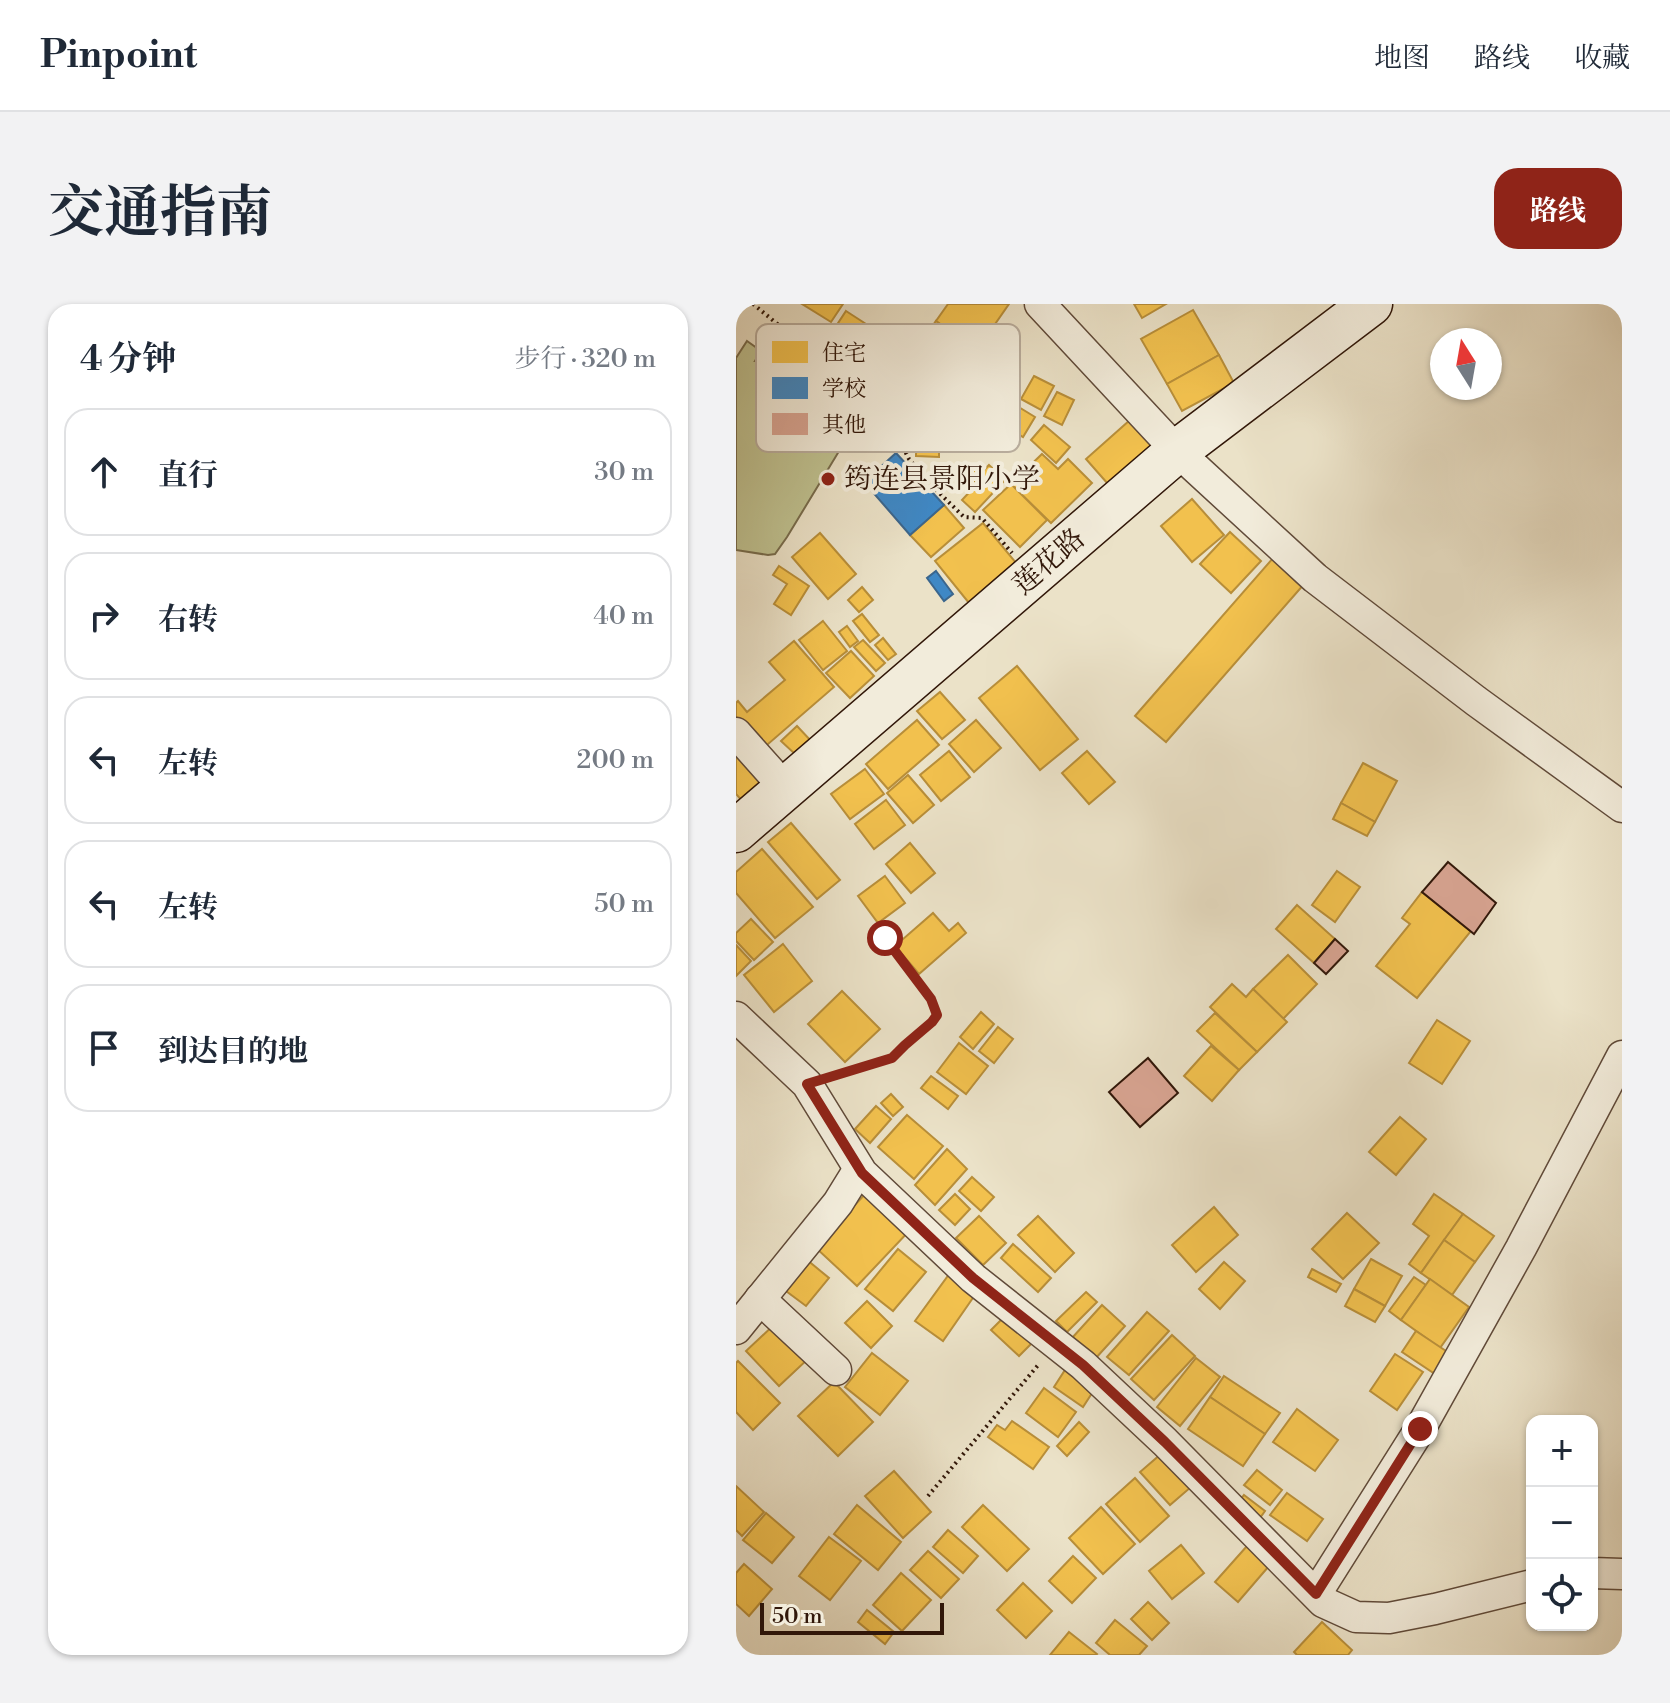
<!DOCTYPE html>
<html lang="zh">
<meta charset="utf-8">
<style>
:root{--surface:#fff;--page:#f2f2f3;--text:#1f2937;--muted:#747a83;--line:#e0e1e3;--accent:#8f2418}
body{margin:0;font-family:"Libre Bodoni","Noto Serif SC",serif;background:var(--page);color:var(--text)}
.controls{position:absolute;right:24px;bottom:24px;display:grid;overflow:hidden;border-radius:16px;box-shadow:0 2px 6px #0004}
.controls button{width:72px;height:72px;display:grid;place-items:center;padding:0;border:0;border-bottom:2px solid var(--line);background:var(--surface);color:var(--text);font:40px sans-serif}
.compass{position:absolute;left:694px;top:24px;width:72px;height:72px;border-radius:50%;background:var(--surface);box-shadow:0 2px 6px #0004;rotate:349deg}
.scale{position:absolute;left:24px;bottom:20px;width:184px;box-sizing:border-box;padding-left:8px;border:4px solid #311709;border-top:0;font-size:22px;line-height:28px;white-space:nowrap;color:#311709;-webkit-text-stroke:6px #f2ecdb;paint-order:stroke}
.stop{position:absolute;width:24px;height:24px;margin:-18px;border:6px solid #8f2418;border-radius:50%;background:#fff}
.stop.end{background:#8f2418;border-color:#fff;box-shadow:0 2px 8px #0008}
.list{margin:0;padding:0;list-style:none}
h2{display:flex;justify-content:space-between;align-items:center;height:104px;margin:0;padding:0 32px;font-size:34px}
h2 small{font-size:26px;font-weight:400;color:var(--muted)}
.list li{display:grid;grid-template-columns:52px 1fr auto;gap:24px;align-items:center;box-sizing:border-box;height:128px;margin:0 16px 16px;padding:0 16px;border:2px solid var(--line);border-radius:24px}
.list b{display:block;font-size:30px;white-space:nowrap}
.list em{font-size:26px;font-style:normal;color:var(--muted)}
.icon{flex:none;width:44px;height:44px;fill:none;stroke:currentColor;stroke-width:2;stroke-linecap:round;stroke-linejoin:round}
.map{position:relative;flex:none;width:886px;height:1351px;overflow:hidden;border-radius:24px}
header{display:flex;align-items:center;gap:48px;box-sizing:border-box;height:112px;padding:0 40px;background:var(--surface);border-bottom:2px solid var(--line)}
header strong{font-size:38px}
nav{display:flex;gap:44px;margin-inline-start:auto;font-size:28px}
.intro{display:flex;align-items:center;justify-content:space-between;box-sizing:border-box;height:192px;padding:0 48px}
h1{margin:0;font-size:56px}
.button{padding:20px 36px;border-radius:24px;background:var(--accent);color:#fff;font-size:28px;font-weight:700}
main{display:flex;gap:48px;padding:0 48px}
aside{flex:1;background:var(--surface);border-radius:24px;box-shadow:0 2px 6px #0004}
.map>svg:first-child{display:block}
</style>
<header>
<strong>Pinpoint</strong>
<nav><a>地图</a><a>路线</a><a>收藏</a></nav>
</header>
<div class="intro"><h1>交通指南</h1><a class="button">路线</a></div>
<main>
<aside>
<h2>4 分钟<small>步行 · 320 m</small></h2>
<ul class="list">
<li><svg class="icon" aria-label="ahead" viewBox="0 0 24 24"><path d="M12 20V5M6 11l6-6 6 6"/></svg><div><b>直行</b></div><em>30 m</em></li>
<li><svg class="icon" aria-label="right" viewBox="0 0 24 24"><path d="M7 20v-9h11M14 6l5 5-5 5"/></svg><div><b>右转</b></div><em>40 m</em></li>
<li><svg class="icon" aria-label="left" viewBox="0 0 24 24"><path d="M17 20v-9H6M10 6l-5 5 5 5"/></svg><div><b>左转</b></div><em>200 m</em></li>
<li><svg class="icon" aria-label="left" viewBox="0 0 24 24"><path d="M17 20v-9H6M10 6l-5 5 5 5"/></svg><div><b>左转</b></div><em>50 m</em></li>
<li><svg class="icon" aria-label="arrive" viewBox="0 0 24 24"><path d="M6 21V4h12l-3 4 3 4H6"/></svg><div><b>到达目的地</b></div></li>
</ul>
</aside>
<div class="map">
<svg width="886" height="1351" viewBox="0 0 886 1351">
<rect width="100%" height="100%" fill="#ebe2c8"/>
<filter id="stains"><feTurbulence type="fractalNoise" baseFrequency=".0025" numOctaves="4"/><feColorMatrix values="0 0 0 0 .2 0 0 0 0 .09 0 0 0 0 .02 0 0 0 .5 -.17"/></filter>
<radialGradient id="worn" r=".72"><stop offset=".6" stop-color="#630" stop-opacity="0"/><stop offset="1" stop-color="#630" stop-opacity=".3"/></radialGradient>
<path fill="#bfc190" stroke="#786c4c" stroke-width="2" d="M 11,37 L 25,47 L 19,57 L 53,56 L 83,70 L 102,91 L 112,124 L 111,134 L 51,233 L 39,250 L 32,251 L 0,246 L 0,54 Z"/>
<g fill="#f2c14e" stroke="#b88e39" stroke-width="2">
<path d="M 66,0 L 107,0 L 95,18 Z"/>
<path d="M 212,0 L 273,0 L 241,46 L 200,17 Z"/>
<path d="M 398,0 L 430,0 L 406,14 Z"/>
<path d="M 457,6 L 483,51 L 431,80 L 405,35 Z"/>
<path d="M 110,7 L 130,20 L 109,52 L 89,39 Z"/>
<path d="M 200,17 L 241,46 L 224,69 L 183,41 Z"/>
<path d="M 483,51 L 498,79 L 446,107 L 431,80 Z"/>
<path d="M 298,72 L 318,82 L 305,106 L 285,95 Z"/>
<path d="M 321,88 L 338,96 L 326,121 L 308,112 Z"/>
<path d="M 268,94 L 299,113 L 287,133 L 256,114 Z"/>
<path d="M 181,105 L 251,105 L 251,147 L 225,147 L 225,138 L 203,138 L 203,153 L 180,152 Z"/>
<path d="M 394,116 L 416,142 L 372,180 L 350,155 Z"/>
<path d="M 308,121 L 334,143 L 320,159 L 295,136 Z"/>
<path d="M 306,150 L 322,165 L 332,155 L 356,179 L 315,219 L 275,180 Z"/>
<path d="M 253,161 L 269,176 L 239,208 L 226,196 L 241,180 L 233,172 L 242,162 L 247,167 Z"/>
<path d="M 275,180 L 311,216 L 284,243 L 247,206 Z"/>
<path d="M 456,195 L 488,231 L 456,258 L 425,222 Z"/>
<path d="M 208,201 L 228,224 L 195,253 L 174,231 Z"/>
<path d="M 247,219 L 281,260 L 233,299 L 199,257 Z"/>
<path d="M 494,228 L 525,257 L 495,289 L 464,260 Z"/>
<path d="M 84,229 L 120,270 L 92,295 L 56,253 Z"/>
<path d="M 538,253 L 569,279 L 430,438 L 399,412 Z"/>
<path d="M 43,262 L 73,282 L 55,311 L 38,300 L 51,280 L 37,271 Z"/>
<path d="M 126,283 L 137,296 L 123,308 L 112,296 Z"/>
<path d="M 126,310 L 143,331 L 134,338 L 117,317 Z"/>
<path d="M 87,317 L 111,347 L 87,366 L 63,336 Z"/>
<path d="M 111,322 L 122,337 L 114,343 L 103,328 Z"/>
<path d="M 147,334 L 160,350 L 152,356 L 139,341 Z"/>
<path d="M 127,336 L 149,359 L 140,367 L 118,343 Z"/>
<path d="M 58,337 L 98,383 L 24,447 L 0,419 L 0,399 L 2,397 L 11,408 L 49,376 L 33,358 Z"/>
<path d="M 115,347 L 138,372 L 114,394 L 90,369 Z"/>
<path d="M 281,362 L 342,435 L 304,466 L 243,394 Z"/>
<path d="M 204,388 L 229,416 L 206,435 L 181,407 Z"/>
<path d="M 181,416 L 203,441 L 152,485 L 130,460 Z"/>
<path d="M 240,416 L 265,444 L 238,468 L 213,440 Z"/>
<path d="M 61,422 L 76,438 L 61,452 L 45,437 Z"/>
<path d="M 0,445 L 31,479 L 9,500 L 0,490 Z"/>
<path d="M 213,447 L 234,473 L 205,497 L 184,471 Z"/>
<path d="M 351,447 L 379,478 L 353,500 L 326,469 Z"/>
<path d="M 627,459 L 661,477 L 639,518 L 605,499 Z"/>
<path d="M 129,465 L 148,490 L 114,515 L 95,490 Z"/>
<path d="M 172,471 L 198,501 L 177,519 L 151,489 Z"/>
<path d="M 150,496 L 169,521 L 138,545 L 119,520 Z"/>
<path d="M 605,499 L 639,518 L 631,532 L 597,515 Z"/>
<path d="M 55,519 L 104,576 L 81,595 L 32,538 Z"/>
<path d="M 174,539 L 199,569 L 175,589 L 150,560 Z"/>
<path d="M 26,545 L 77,603 L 39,634 L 0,589 L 0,568 Z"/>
<path d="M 601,567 L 624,583 L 599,618 L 576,601 Z"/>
<path d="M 149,572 L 169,599 L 142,619 L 122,592 Z"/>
<path d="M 686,588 L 735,627 L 681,694 L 640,662 L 674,620 L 666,614 Z"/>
<path d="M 561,601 L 599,635 L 578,659 L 540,625 Z"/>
<path d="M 197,609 L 213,627 L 222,619 L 230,629 L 183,670 L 159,642 Z"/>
<path d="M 15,615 L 37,638 L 18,656 L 0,637 L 0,629 Z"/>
<path d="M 47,640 L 76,677 L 38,708 L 8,671 Z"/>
<path d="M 0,641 L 15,657 L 0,672 Z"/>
<path d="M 552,651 L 581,680 L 547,715 L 517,685 Z"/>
<path d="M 496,680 L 510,693 L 517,685 L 551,718 L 521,748 L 474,703 Z"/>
<path d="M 106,687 L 144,725 L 109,758 L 72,720 Z"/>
<path d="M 245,708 L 258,720 L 237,745 L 224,733 Z"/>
<path d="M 479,709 L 521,748 L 503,766 L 461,727 Z"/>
<path d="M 701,716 L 734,737 L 706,780 L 673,759 Z"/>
<path d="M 262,723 L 277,735 L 258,759 L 243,747 Z"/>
<path d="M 223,739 L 252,762 L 230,790 L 201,768 Z"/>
<path d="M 475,742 L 503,766 L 476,797 L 448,772 Z"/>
<path d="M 195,772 L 222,792 L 212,805 L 185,784 Z"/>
<path d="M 155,790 L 167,803 L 157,812 L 145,799 Z"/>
<path d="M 140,802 L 155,815 L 134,839 L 119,825 Z"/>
<path d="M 171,811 L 207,842 L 178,875 L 142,843 Z"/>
<path d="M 664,813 L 690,835 L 660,871 L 633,848 Z"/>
<path d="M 211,845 L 231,865 L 199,901 L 179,881 Z"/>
<path d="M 236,873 L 258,893 L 245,907 L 223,887 Z"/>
<path d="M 133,886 L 175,925 L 121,982 L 79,943 Z"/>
<path d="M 219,890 L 234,905 L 219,921 L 203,906 Z"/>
<path d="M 698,890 L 727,910 L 685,969 L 673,960 L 693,932 L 677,920 Z"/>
<path d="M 478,903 L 502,931 L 460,968 L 436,941 Z"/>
<path d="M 611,909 L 643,939 L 607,975 L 576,945 Z"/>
<path d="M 727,910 L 758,932 L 739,958 L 708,936 Z"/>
<path d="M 243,912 L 270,939 L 247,961 L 220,934 Z"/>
<path d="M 302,912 L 338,949 L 319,968 L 282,931 Z"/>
<path d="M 708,936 L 739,958 L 716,991 L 685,969 Z"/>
<path d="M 277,940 L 315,974 L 302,988 L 265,954 Z"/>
<path d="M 162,945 L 190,968 L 157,1007 L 129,985 Z"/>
<path d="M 70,955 L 93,974 L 70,1002 L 46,984 Z"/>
<path d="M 635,955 L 666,972 L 649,1002 L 618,985 Z"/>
<path d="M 488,958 L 509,977 L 484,1005 L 463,985 Z"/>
<path d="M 576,965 L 605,980 L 600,988 L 572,973 Z"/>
<path d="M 214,969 L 241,988 L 207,1037 L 179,1017 Z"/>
<path d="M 678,973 L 690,981 L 665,1016 L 653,1007 Z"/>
<path d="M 694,975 L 733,1003 L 704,1044 L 665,1016 Z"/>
<path d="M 618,985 L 649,1002 L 639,1018 L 609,1002 Z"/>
<path d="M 350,988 L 361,998 L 331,1028 L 320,1017 Z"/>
<path d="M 131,997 L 156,1022 L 135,1044 L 109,1019 Z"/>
<path d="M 366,1001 L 389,1022 L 359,1055 L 336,1034 Z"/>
<path d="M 274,1007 L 301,1034 L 283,1052 L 255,1026 Z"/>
<path d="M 411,1008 L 433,1027 L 393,1071 L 371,1053 Z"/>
<path d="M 41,1018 L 74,1053 L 43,1082 L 10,1047 Z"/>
<path d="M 680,1027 L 719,1053 L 705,1074 L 666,1048 Z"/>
<path d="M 436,1031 L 459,1052 L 418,1096 L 395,1075 Z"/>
<path d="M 136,1049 L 172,1077 L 144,1111 L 109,1083 Z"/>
<path d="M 659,1050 L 687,1068 L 661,1106 L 634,1087 Z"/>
<path d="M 460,1054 L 484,1073 L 444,1122 L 421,1103 Z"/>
<path d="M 2,1057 L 44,1099 L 17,1126 L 0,1108 L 0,1059 Z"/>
<path d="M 329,1066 L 358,1086 L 347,1103 L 318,1083 Z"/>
<path d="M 488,1072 L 544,1109 L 529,1130 L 474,1093 Z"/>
<path d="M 98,1078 L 137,1118 L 102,1152 L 62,1112 Z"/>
<path d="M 308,1084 L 340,1108 L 322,1133 L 290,1109 Z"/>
<path d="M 474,1093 L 529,1130 L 507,1162 L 452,1125 Z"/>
<path d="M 561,1105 L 602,1136 L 579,1167 L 537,1138 Z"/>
<path d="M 276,1117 L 313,1143 L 297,1165 L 252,1133 L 261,1121 L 269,1126 Z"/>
<path d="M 343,1118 L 353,1128 L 331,1152 L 321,1142 Z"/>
<path d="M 425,1150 L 455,1183 L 434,1201 L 404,1168 Z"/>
<path d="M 521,1166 L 546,1186 L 534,1201 L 508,1181 Z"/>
<path d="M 158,1167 L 195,1208 L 167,1234 L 129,1192 Z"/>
<path d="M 399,1174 L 433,1212 L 404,1238 L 370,1200 Z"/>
<path d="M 0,1182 L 28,1208 L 6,1232 L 0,1226 Z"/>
<path d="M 551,1189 L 587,1215 L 571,1237 L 534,1211 Z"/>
<path d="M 508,1191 L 529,1207 L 521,1218 L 500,1201 Z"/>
<path d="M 121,1201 L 165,1238 L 142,1266 L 98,1230 Z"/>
<path d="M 247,1201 L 293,1245 L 271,1267 L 226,1223 Z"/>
<path d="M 365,1203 L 399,1240 L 367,1270 L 333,1234 Z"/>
<path d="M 30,1209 L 58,1233 L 36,1259 L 7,1236 Z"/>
<path d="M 212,1226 L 242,1252 L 227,1269 L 197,1243 Z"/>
<path d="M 93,1233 L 125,1257 L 94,1296 L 63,1272 Z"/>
<path d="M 445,1241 L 468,1269 L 436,1295 L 413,1267 Z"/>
<path d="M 511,1242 L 533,1262 L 502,1298 L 479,1278 Z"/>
<path d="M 192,1247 L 223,1275 L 205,1294 L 174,1266 Z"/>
<path d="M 337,1252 L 360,1274 L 336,1299 L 313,1277 Z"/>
<path d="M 8,1260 L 36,1285 L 13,1312 L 0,1300 L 0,1269 Z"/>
<path d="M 165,1269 L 195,1296 L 166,1327 L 137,1301 Z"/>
<path d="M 287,1279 L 316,1307 L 290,1334 L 261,1306 Z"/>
<path d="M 412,1298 L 433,1319 L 416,1336 L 395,1315 Z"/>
<path d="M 131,1306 L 158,1328 L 149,1340 L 122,1318 Z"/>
<path d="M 379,1316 L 411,1342 L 403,1351 L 374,1351 L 360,1339 Z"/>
<path d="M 586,1318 L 616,1346 L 612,1351 L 561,1351 L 558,1348 Z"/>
<path d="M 333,1328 L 361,1350 L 360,1351 L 314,1351 Z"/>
</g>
<g fill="#3f88c5" stroke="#3b668d" stroke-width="2">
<path d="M 160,149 L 208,201 L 174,231 L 128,178 Z"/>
<path d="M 200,267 L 217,290 L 208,297 L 191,274 Z"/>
</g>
<g fill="#d8a492" stroke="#311709" stroke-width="2">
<path d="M 712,558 L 760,599 L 738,630 L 686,588 Z"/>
<path d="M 599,635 L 612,647 L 590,670 L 578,659 Z"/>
<path d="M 412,754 L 442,789 L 404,823 L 373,788 Z"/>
</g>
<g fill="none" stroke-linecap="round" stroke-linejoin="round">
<defs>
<g id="street">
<path d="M 304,0 L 441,147 L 579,274 L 740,397 L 886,503"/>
<path d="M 0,429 L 49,484"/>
<path d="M 0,713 L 71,780 L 126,869 L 237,974 L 347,1061 L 429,1138 L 587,1298 L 620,1313 L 653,1314 L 699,1305 L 796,1281"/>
<path d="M 24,995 L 100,1066"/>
<path d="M 0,1025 L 102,899 L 123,865"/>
<path d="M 856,1269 L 886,1270"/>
<path d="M 580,1290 L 684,1125 L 785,944 L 886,752"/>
</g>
<path id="secondary" d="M 0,527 L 441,147 L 635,0"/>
</defs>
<use href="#street" stroke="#604a39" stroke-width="33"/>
<use href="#secondary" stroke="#311709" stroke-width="45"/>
<g stroke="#311709" stroke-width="4" stroke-dasharray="2 4" stroke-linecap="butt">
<path d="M 17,0 L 149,108 L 173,155 L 191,177 L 228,213 L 246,214 L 276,249"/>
<path d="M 96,772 C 114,767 135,763 153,755 C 159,752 196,718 201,711 L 195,695 L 149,634"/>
<path d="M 192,1192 L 303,1060"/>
</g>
<use href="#street" stroke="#f2ecdb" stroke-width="30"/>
<use href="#secondary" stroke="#f2ecdb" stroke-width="42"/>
</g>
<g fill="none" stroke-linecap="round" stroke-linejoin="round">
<path stroke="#8f2418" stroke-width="10" d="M 149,634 L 195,695 L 201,711 L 196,718 L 169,741 L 156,754 L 71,780 L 126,869 L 237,974 L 347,1061 L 429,1138 L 580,1290 L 684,1125"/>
</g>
<circle fill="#8f2418" stroke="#f2ecdb" stroke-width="3" cx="92" cy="175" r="8"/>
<g text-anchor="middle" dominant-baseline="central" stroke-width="8" stroke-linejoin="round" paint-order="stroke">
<g font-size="28" fill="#311709" stroke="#f2ecdb" text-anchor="start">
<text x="108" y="175">筠连县景阳小学</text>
</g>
<g font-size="28" fill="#311709" stroke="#f2ecdb">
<text transform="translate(313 258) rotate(-41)">莲花路</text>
</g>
</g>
<rect x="20" y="20" width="264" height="128" rx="12" fill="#f2ecdb" stroke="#b8ac9c" stroke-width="2"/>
<rect x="36" y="37" width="36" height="22" fill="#f2c14e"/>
<rect x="36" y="73" width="36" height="22" fill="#3f88c5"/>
<rect x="36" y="109" width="36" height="22" fill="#d8a492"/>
<g font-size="22" fill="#311709">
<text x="86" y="56">住宅</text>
<text x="86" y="92">学校</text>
<text x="86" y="128">其他</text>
</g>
<rect width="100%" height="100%" filter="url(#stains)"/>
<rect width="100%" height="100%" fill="url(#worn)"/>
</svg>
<div class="controls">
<button>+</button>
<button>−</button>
<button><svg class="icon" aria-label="locate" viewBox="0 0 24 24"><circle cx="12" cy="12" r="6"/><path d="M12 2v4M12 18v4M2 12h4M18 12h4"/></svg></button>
</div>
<svg class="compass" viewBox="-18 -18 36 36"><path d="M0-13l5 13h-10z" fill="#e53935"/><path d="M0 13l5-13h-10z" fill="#747a83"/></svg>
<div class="scale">50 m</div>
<div class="stop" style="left:149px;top:634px"></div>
<div class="stop end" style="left:684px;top:1125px"></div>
</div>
</main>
